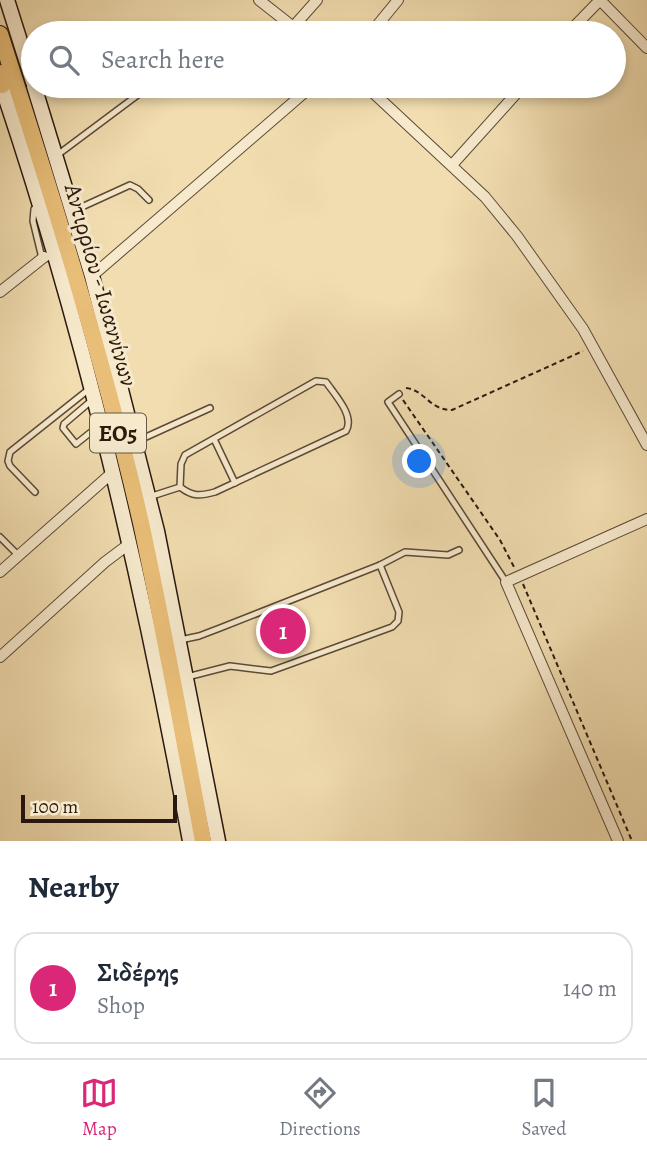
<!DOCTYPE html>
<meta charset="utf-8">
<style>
:root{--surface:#fff;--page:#f2f2f3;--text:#1f2937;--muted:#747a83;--line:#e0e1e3;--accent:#db2777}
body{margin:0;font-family:Alegreya,serif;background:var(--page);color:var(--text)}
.scale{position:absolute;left:21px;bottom:18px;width:156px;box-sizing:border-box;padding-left:7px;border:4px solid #2a180e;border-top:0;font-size:19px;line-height:24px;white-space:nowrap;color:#2a180e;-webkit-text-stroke:5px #f6e9cc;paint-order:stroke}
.you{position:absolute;left:420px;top:462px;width:24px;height:24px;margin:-18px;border:5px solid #fff;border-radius:50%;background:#1a73e8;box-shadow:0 0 0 10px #1a73e833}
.badge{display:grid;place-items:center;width:46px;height:46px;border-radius:50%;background:var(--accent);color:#fff;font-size:23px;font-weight:700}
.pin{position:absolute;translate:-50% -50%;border:4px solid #fff;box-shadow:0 2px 7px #0006}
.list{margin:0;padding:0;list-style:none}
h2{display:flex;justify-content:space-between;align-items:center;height:91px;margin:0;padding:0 28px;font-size:30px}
h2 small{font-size:23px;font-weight:400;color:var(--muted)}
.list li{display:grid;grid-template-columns:46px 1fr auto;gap:21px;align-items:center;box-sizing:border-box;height:112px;margin:0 14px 14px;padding:0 14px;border:2px solid var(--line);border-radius:21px}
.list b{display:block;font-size:26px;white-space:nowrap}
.list p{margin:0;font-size:23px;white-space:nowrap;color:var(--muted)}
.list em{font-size:23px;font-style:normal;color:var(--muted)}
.icon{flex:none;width:38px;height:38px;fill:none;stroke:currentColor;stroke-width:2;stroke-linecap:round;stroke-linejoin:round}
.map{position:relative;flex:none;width:647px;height:841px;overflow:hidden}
.search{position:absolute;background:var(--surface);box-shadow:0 4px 10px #0003;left:21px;right:21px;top:21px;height:77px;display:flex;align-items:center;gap:18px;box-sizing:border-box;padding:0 24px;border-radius:38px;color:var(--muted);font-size:26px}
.sheet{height:217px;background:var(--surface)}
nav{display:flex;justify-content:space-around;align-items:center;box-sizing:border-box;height:98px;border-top:2px solid var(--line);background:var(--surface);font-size:19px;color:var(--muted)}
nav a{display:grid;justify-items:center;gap:4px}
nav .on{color:var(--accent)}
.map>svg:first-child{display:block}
</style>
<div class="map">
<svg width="647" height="841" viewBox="0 0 647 841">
<rect width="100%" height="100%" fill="#f1ddb0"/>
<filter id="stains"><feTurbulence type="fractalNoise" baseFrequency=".00286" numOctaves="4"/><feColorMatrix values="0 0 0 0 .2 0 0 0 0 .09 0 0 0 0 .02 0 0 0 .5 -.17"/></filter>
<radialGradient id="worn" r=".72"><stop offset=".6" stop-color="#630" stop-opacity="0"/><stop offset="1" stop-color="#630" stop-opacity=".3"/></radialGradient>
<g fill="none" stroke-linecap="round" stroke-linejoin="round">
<defs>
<g id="lane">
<path d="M 56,156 L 143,91 L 150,89 L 172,93 L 190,86"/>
<path d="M 38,207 L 34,209 L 33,221 L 41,254 L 47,258"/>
<path d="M 73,211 L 130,185 L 138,189 L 149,200"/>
<path d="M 399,394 L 388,402 L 506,582"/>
<path d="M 91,432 L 76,444 L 63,428 L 64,424 L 91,401"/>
<path d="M 214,439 L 235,483"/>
<path d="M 135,442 L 210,408"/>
<path d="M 35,492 L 10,466 L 8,461 L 10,452 L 88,390"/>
<path d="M 149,497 L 180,487 C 193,497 200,496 215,492 L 346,431 C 355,416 335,395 326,382 L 316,381 L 185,455 L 181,464 L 180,487"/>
<path d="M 0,537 L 18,555"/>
<path d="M 180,640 L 199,636 L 220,628 L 380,565 L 405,552 L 448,555 L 459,550"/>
<path d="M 187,677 L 230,666 L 271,671 L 392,627 L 398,621 L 399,612 L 380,565"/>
</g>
<g id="street">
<path d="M 259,0 L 301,33"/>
<path d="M 600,0 L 647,48"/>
<path d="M 293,27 L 317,0"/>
<path d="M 371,33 L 398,0"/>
<path d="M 568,33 L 600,0"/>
<path d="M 366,86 L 485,197 L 517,236 L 583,329 L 647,445"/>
<path d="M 452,165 L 523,86"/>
<path d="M 92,276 L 312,86"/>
<path d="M 0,292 L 44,257"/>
<path d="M 0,572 L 113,472"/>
<path d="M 0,657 L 105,562 L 129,544"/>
<path d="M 618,841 L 506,582 L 647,519"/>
</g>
<g id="secondary">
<path d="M 7,0 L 33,82"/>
<path d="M 0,81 C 84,328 143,584 190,841"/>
<path d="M 34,86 L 92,276 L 157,531 L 218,841"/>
</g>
<g id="primary">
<path d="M 0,34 C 52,195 103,357 141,523 C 164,629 183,735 203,841"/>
<path d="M 0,73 L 2,85"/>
</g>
</defs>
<use href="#lane" stroke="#5c4936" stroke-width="8"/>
<use href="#street" stroke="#5c4936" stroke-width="12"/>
<use href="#secondary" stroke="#2a180e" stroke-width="17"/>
<use href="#primary" stroke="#2a180e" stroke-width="18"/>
<g stroke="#2a180e" stroke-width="2" stroke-dasharray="5 3.5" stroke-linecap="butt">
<path d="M 406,388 C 425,390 429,410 452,410 L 583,351"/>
<path d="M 403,400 L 500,540 L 514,567"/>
<path d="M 523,584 L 632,841"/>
</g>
<use href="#lane" stroke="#f6e9cc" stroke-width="5"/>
<use href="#street" stroke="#f6e9cc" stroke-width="10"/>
<use href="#secondary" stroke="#f6e9cc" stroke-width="14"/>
<use href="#primary" stroke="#e8be78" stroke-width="16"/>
</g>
<g text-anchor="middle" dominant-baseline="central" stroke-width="6" stroke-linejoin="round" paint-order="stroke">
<rect fill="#f6e9cc" stroke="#675747" stroke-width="2" x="90" y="413.5" width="56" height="39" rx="5"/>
<g font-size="23" font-weight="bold" fill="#2a180e">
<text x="118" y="433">ΕΟ5</text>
</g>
<g font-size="24" fill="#2a180e" stroke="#f6e9cc">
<text transform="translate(101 285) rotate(74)">Αντιρρίου - Ιωαννίνων</text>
</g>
</g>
<rect width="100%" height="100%" filter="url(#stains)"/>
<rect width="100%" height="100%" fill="url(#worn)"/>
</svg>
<div class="scale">100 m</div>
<div class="you"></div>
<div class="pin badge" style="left:283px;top:631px">1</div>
<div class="search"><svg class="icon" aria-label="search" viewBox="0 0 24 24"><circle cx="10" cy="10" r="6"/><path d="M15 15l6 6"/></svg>Search here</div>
</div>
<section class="sheet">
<h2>Nearby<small></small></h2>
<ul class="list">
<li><span class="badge">1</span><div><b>Σιδέρης</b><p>Shop</p></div><em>140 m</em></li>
</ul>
</section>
<nav>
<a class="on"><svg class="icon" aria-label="map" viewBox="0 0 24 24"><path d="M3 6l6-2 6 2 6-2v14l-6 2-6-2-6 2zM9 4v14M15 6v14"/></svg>Map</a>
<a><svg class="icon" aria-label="directions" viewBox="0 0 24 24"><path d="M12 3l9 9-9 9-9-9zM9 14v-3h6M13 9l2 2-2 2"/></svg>Directions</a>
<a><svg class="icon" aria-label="saved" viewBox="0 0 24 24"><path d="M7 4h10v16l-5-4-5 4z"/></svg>Saved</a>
</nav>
